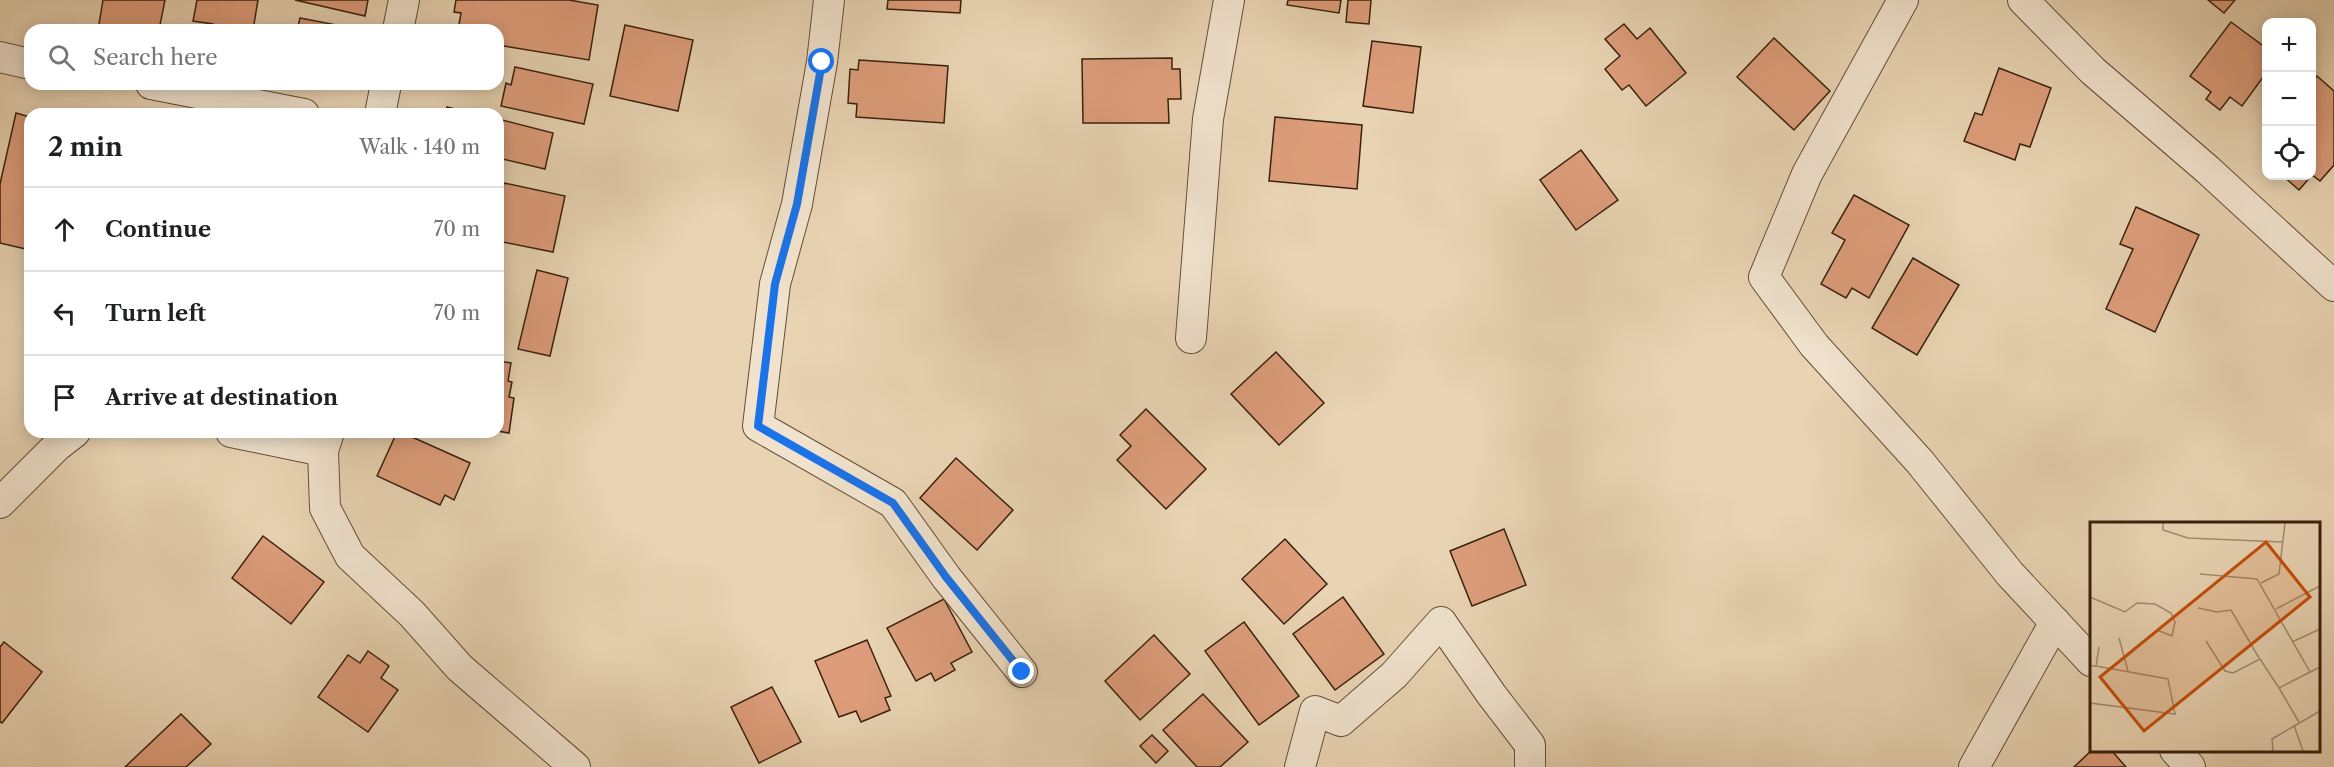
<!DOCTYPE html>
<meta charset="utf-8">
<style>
:root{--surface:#fff;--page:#f6f6f6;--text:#202124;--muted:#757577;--line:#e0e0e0}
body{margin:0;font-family:"Libre Caslon Text",serif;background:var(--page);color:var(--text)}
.controls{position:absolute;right:18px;top:18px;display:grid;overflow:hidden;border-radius:12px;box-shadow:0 3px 15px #0003}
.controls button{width:54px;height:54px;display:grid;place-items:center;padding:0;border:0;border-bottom:2px solid var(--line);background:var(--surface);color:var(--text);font:30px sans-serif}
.stop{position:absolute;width:18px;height:18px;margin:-14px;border:4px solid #1a73e8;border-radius:50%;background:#fff}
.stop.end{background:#1a73e8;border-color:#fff;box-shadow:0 2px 6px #0008}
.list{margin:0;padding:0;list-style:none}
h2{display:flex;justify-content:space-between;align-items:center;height:78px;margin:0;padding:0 24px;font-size:26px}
h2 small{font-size:20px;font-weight:400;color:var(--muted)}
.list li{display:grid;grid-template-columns:39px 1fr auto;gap:18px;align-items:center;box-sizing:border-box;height:84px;padding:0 24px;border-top:2px solid var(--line)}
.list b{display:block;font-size:22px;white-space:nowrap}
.list em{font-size:20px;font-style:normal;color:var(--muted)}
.icon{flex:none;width:33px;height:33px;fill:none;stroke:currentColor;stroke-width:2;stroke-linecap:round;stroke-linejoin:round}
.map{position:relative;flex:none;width:2334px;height:767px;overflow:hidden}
.search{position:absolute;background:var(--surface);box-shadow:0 3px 15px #0003;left:24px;top:24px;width:480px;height:66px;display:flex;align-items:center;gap:15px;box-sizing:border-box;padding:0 21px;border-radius:18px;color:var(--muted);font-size:22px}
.panel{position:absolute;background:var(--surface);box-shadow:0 3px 15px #0003;left:24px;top:108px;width:480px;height:330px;border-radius:18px}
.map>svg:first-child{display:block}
</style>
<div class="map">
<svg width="2334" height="767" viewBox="0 0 2334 767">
<rect width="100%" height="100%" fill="#e8d3b2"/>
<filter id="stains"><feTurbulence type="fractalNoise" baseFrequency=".00333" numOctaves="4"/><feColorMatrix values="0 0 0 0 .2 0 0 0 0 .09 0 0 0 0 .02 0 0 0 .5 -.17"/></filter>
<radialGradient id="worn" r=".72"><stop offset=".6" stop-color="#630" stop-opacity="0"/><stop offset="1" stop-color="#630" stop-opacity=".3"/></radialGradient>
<g fill="#dd9d7a" stroke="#3a210e" stroke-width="1.5">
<path d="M 103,0 L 165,0 L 159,30 L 98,30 Z"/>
<path d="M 197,0 L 258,0 L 253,30 L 212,30 L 213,24 L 193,21 Z"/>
<path d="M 295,0 L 368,0 L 365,16 Z"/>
<path d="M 456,0 L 569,0 L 598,5 L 589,60 L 498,45 L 498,30 L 458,30 L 461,13 L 454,12 Z"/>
<path d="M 888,0 L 961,0 L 960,13 L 887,9 Z"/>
<path d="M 1288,0 L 1341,0 L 1339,13 L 1287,5 Z"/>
<path d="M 1348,0 L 1371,0 L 1369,24 L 1346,22 Z"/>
<path d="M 2208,0 L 2235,0 L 2224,13 Z"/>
<path d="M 300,18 L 347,27 L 346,30 L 297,30 Z"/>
<path d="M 2231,22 L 2266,48 L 2266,73 L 2242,106 L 2230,97 L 2220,110 L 2206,99 L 2211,92 L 2190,76 Z"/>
<path d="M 1624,24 L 1637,39 L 1650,28 L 1686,73 L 1646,106 L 1629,85 L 1622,90 L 1605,69 L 1620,56 L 1605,39 Z"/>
<path d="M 625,25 L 693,40 L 678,111 L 610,96 Z"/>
<path d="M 1774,38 L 1830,91 L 1794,130 L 1737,77 Z"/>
<path d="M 1372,41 L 1421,47 L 1413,113 L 1363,106 Z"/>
<path d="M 1172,58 L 1172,69 L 1180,69 L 1181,99 L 1168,99 L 1169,123 L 1083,123 L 1082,59 Z"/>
<path d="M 859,60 L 948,66 L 944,123 L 856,117 L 857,104 L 848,103 L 850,69 L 858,70 Z"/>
<path d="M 515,67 L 593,84 L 584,124 L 501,106 L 506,83 L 511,85 Z"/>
<path d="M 1999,68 L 2051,88 L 2030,147 L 2020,144 L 2015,160 L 1964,141 L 1975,113 L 1982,115 Z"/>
<path d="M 2317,76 L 2334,91 L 2334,165 L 2320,181 L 2312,175 L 2299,190 L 2283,176 L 2312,176 L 2312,82 Z"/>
<path d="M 447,107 L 476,114 L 445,114 Z"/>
<path d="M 16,113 L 30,117 L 30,250 L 0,243 L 0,184 Z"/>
<path d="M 1275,117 L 1362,125 L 1357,189 L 1269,181 Z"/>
<path d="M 498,119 L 553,133 L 545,169 L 498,158 Z"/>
<path d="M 1581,150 L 1618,200 L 1576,230 L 1540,180 Z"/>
<path d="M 504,183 L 565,196 L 553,252 L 498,241 L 498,212 Z"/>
<path d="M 1854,195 L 1909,225 L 1869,298 L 1852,288 L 1846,298 L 1821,284 L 1845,240 L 1832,233 Z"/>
<path d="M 2136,207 L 2199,235 L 2155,332 L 2106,309 L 2133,249 L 2120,244 Z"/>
<path d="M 1913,258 L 1959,285 L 1917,355 L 1872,328 Z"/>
<path d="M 537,270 L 568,278 L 550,356 L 518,349 Z"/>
<path d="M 1276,352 L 1324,403 L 1279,445 L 1231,394 Z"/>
<path d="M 498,361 L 511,363 L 508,381 L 512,382 L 509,397 L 514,398 L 509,433 L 498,431 Z"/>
<path d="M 1146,409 L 1206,469 L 1166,509 L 1117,460 L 1131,446 L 1120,435 Z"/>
<path d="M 397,432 L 401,432 L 470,463 L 454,500 L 445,495 L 440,505 L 377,476 Z"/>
<path d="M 956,458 L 1013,510 L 977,550 L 920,498 Z"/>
<path d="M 1504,529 L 1526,585 L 1472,606 L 1450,551 Z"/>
<path d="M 263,536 L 324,582 L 291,624 L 232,578 Z"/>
<path d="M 1285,539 L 1327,584 L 1284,624 L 1242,579 Z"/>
<path d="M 1343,597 L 1384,654 L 1335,690 L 1293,634 Z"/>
<path d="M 944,599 L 972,652 L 951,663 L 955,670 L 935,681 L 931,673 L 916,681 L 887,628 Z"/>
<path d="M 1244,622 L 1299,696 L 1259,725 L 1205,651 Z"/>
<path d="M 1154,635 L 1190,674 L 1140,720 L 1105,681 Z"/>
<path d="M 867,640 L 891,696 L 885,698 L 890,710 L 861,722 L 856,711 L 839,717 L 815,661 Z"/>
<path d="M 4,642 L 42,672 L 2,723 L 0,722 L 0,647 Z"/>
<path d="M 368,651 L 389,666 L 381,678 L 398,690 L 368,732 L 318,697 L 348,655 L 360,663 Z"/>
<path d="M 772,687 L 801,742 L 759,763 L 731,707 Z"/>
<path d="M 1203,694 L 1248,742 L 1220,767 L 1197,767 L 1163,730 Z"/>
<path d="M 181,714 L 211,744 L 186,767 L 125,767 Z"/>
<path d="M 1152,735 L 1168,751 L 1156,763 L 1140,746 Z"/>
<path d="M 2092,750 L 2111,750 L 2126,767 L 2074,767 Z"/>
</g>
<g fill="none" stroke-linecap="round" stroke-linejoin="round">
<defs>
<g id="minor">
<path d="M 829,0 L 822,62 L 797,204 L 775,284 L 758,426 L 893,503 L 946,577 L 1022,672"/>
<path d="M 1903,0 L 1807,174 L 1764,277 L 1814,345 L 1920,462 L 2010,574 L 2091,661"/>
<path d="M 2023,0 L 2093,71 L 2208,170 L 2334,286"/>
<path d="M 398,30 L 404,0"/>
<path d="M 0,57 L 30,64"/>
<path d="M 151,84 L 304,114"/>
<path d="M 380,114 L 386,84"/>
<path d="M 1191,338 L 1208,119 L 1229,0"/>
<path d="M 231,432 L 323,451"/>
<path d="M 329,432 L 323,451 L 325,508 L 350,556 L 412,614 L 460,668 L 575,767"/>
<path d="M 0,503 L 57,446 L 75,432"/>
<path d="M 2175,750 L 2190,767"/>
<path d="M 1300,767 L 1315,711 L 1341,721 L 1394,675 L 1441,622 L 1491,694 L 1530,745 L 1530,766"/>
<path d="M 1974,767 L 2055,622"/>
</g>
</defs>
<use href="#minor" stroke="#664e37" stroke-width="32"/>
<use href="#minor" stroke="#f0e2cd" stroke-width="30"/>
</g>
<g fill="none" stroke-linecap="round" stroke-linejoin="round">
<path stroke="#1a73e8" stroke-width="8" d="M 822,62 L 797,204 L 775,284 L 758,426 L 893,503 L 946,577 L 1022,672"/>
</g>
<g transform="translate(2090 522)">
<rect width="230" height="230" fill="#e8d3b2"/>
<path fill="none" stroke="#a28c70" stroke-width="1.5" d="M 73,1 L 73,8 L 98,16 L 192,20M 110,52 L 167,57 L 220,150M 171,61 L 189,52 L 195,1M 0,75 L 35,90 L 47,81 L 65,82 L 81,91 L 85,100 L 82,114 L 67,108M 108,86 L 127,90 L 141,88 L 169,136M 186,87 L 230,64M 29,116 L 38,149M 116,119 L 135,149 L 143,151 L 170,137 L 189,166M 202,120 L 230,107M 0,144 L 6,144 L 9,125M 0,181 L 85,192 L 78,157 L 6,144M 209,200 L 189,166 L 230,145M 204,203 L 213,229M 183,229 L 182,217 L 230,189"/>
<path fill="#c54e0c" fill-opacity="0.15" stroke="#c54e0c" stroke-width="3" d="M 176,20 L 220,75 L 54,209 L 10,155 Z"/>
<rect width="230" height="230" fill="none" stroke="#3a210e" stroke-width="3"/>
</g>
<rect width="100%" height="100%" filter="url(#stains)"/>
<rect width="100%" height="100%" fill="url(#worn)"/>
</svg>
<div class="controls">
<button>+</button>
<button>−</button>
<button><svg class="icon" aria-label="locate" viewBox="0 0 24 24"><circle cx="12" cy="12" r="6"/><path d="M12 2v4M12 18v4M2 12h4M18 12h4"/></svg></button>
</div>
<div class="stop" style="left:822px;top:62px"></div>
<div class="stop end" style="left:1022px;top:672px"></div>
<div class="search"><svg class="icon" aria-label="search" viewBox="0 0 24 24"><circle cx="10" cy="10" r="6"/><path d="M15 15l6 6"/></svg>Search here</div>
<section class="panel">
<h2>2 min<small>Walk · 140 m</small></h2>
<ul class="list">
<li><svg class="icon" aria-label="ahead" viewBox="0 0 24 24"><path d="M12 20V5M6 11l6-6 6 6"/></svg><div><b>Continue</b></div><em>70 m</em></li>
<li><svg class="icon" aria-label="left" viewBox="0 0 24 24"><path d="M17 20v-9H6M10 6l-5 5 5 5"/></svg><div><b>Turn left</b></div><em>70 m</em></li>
<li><svg class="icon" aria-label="arrive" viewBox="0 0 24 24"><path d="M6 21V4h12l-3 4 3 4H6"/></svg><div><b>Arrive at destination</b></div></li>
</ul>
</section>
</div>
